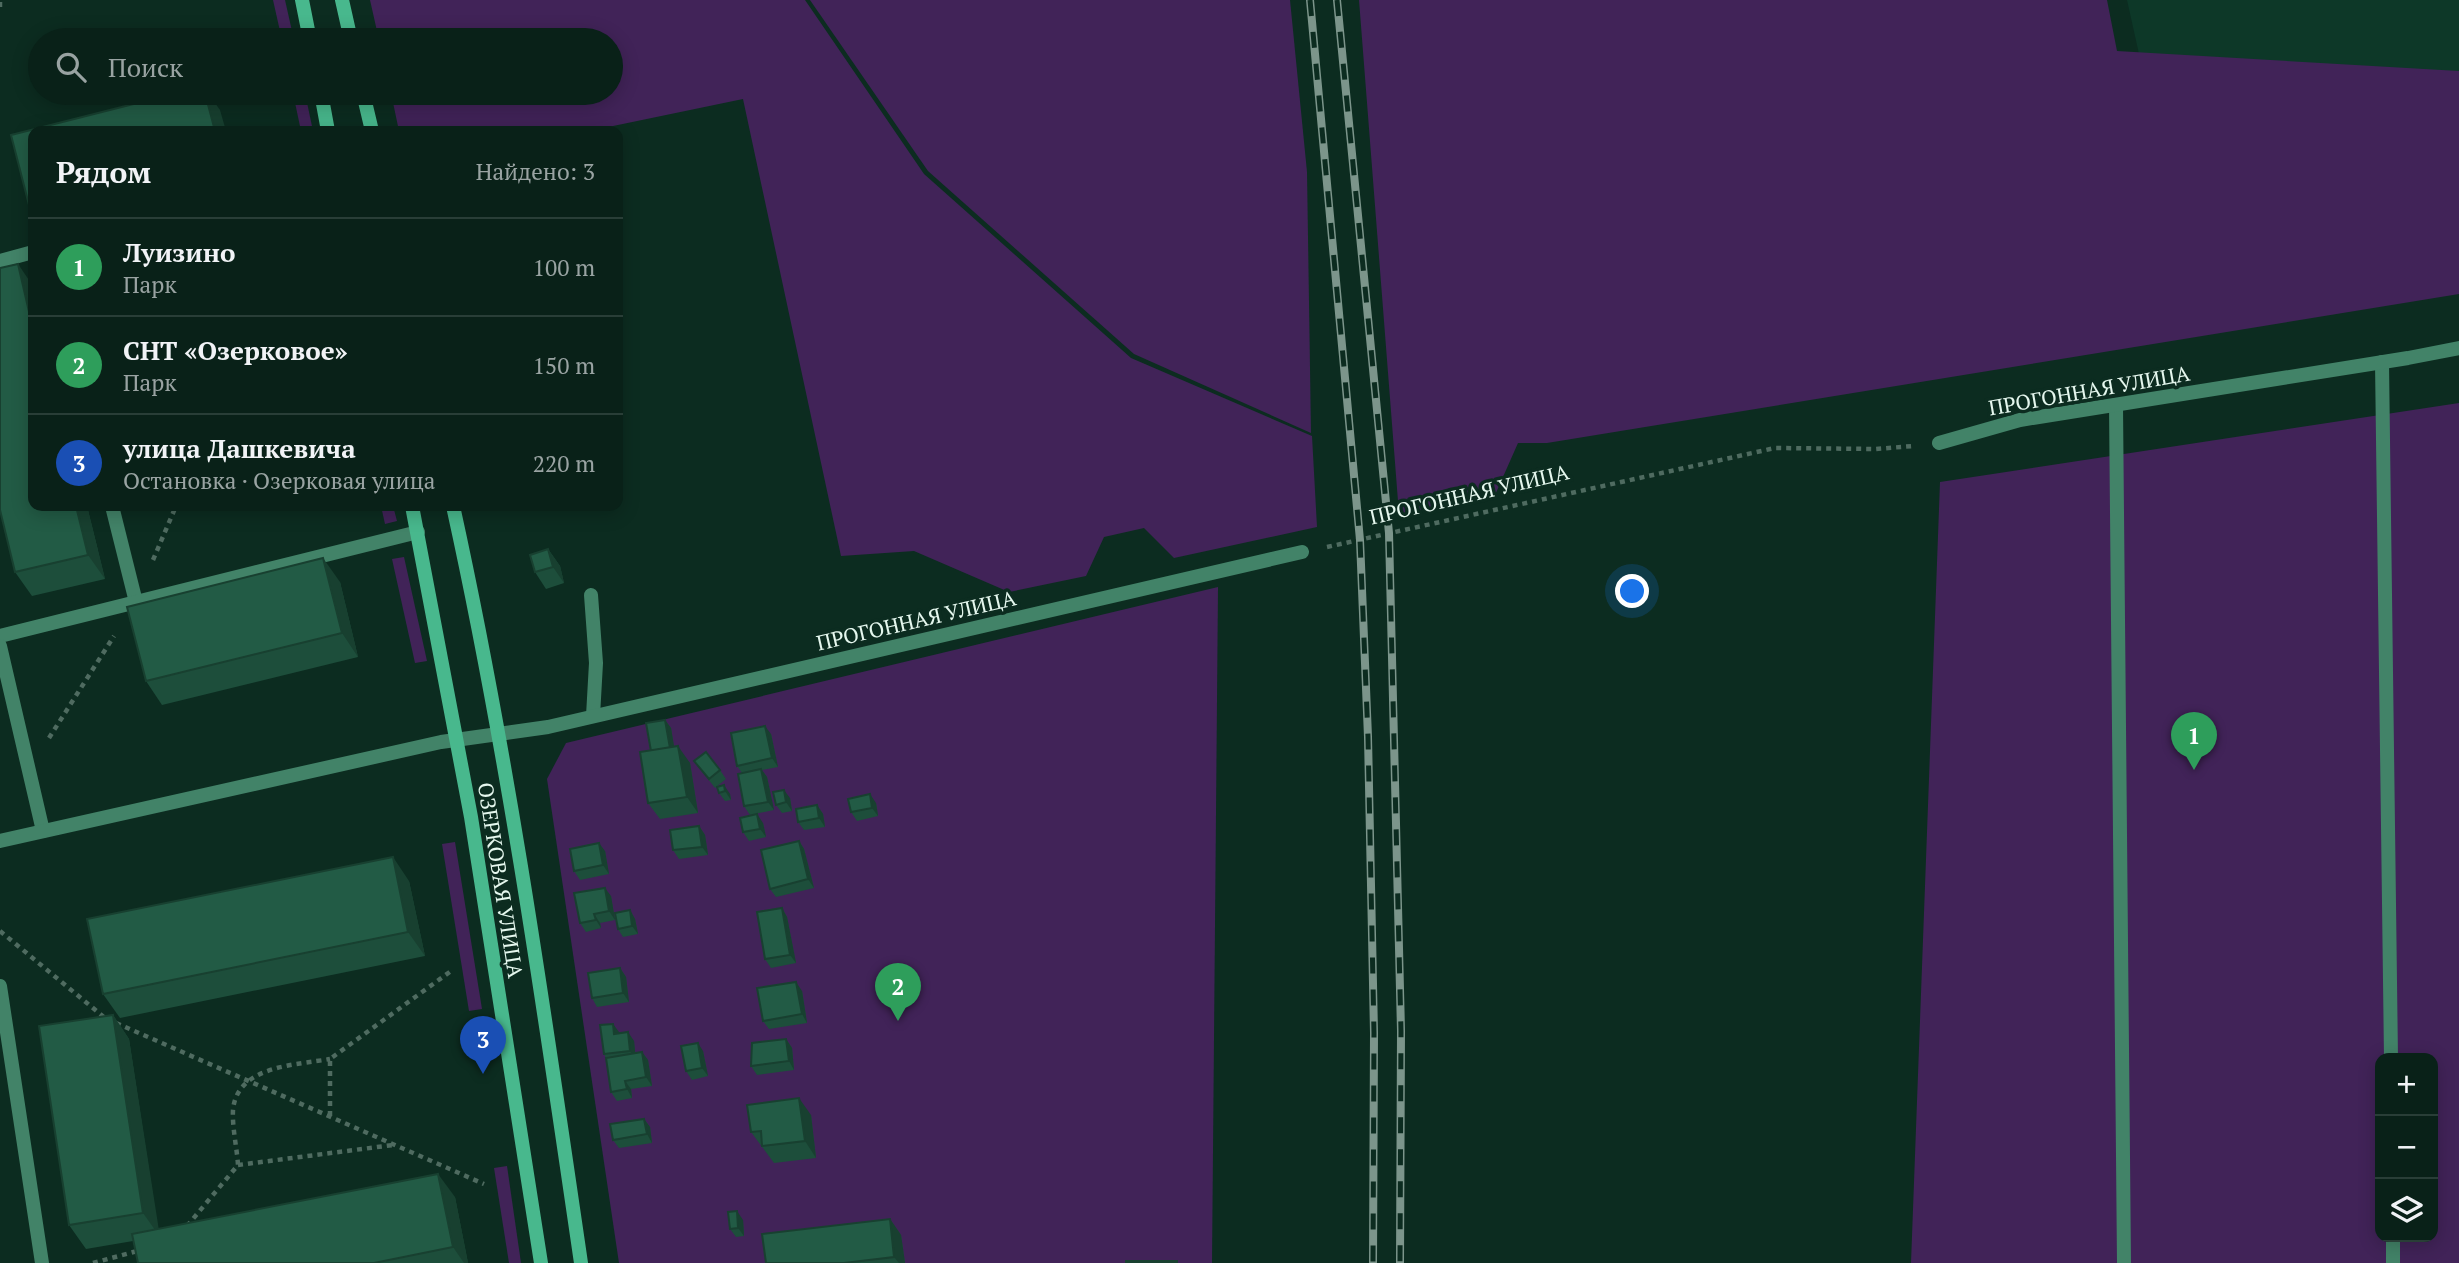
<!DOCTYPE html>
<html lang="ru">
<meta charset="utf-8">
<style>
:root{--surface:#092118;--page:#172e25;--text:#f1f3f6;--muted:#99a3a2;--line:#293e37;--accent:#bca0f2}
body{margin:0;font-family:"PT Serif",serif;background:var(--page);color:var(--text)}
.controls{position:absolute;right:21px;bottom:21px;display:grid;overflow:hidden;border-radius:14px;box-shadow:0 4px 18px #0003}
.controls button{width:63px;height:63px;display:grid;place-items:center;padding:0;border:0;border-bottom:2px solid var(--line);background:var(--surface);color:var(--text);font:35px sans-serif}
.you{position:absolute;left:1633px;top:592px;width:24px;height:24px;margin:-18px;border:5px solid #fff;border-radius:50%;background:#1a73e8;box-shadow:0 0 0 10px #1a73e833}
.badge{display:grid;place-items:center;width:46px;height:46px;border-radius:50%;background:var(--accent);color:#fff;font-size:23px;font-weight:700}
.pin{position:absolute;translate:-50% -58px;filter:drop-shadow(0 2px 4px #0008)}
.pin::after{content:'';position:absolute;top:37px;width:24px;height:21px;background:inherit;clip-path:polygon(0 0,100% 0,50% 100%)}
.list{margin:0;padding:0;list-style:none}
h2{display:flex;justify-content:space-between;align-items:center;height:91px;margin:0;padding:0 28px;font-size:30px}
h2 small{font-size:23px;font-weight:400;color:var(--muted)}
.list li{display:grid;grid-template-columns:46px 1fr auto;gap:21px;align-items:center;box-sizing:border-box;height:98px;padding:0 28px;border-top:2px solid var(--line)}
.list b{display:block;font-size:26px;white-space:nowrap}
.list p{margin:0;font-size:23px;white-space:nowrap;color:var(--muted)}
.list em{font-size:23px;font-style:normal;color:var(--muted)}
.icon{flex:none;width:38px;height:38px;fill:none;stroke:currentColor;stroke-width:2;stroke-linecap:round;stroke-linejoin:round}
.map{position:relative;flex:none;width:2459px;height:1263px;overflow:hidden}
.search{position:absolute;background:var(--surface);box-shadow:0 4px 18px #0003;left:28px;top:28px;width:595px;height:77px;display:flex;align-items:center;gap:18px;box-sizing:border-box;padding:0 24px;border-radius:38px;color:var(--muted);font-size:26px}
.panel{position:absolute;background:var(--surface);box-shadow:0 4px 18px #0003;left:28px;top:126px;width:595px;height:385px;border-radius:14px}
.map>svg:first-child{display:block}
</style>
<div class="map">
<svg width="2459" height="1263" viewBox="0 0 2459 1263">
<rect width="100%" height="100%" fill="#0c2c20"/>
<path fill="#0d3828" d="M 2127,0 L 2459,0 L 2459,92 L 2141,63 Z"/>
<g fill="#412358" fill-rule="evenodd">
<path d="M 273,0 L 285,0 L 294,40 L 282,40 Z"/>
<path d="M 370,0 L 805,0 L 924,174 L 1131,358 L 1312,436 L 1317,527 L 1174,558 L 1144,528 L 1104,537 L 1086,576 L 1009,592 L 914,551 L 841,556 L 743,99 L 589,131 L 399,131 L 391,93 L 611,93 L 611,40 L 379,40 Z"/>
<path d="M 810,0 L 1290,0 L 1307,172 L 1311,433 L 1134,354 L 928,171 Z"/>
<path d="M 1359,0 L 2107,0 L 2117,51 L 2459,71 L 2459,294 L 1547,443 L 1518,443 L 1495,495 L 1399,514 Z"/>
<path d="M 293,93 L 305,93 L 313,131 L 301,131 Z"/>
<path d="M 2459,403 L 2459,1263 L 1911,1263 L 1940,482 ZM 2380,1058 L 2433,1058 L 2433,1237 L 2380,1237 Z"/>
<path d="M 381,506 L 393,506 L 397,521 L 385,524 Z"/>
<path d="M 404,557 L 427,661 L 415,663 L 392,559 Z"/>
<path d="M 1218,587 L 1212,1263 L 619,1263 L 547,779 L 566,743 Z"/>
<path d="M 455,842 L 482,1009 L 469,1011 L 442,844 Z"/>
<path d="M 507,1166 L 521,1263 L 509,1263 L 494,1168 Z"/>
</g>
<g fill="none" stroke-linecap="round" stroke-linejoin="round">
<g stroke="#4f6b60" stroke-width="4.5" stroke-dasharray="5 5" stroke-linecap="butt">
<path d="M 0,7 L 0,0"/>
<path d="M 1327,547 L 1775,448 L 1876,449 L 1913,446"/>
<path d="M 153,560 L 176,506"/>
<path d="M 49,738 L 114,636"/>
<path d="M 0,931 L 105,1018"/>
<path d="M 116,1023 L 484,1184"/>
<path d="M 330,1116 L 330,1059 L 451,971"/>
<path d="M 238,1165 L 393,1145"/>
<path d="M 187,1226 L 238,1165 C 237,1148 232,1127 233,1110 C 237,1065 297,1065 330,1059"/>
<path d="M 93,1263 L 141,1250"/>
</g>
<g stroke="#428368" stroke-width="14">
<path d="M 0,261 L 33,252"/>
<path d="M 112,506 L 136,602"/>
<path d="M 591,595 L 596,663 L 593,716"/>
<path d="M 0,636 L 418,532"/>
<path d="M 0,646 L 43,831"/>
<path d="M 0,986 L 42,1263"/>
</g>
<g stroke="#428368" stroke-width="14">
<path d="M 2382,362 L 2391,1058"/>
<path d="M 2116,405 L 2124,1263"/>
<path d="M 1939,443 L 2020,420 L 2408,358 L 2459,348"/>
<path d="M 0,841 L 441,742 L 548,727 L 1302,552"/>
<path d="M 2393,1237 L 2393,1263"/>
</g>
<g stroke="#48b88d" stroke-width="14">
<path d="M 302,0 L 310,40"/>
<path d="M 342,0 L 351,40"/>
<path d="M 321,93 L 328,131"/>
<path d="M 363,93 L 372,131"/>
<path d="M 412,506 L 471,817 L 541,1263"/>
<path d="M 453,506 C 508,756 544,1010 581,1263"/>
</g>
<defs>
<g id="rail">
<path d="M 1310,0 L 1360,540 L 1368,737 L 1374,1033 L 1373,1263"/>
<path d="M 1337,0 L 1389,533 L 1401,1031 L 1400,1263"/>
</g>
</defs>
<use href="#rail" stroke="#7c958b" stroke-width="8"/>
<use href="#rail" stroke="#0c2c20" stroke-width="5" stroke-dasharray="16" stroke-linecap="butt"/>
</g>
<g fill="#1d4e3b">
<path d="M 33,506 L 87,506 L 105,579 L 32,596 L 15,572 Z"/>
<path d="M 548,549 L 560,566 L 564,583 L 546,589 L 535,572 Z"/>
<path d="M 340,582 L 358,657 L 162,705 L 146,681 Z"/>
<path d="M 665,720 L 671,728 L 674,747 L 690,763 L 698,813 L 660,819 L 648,803 Z"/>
<path d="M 771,734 L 778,767 L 762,770 L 767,777 L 774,810 L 750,815 L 744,806 L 742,773 L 737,766 Z"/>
<path d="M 694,761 L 720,770 L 726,779 L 715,788 Z"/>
<path d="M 717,787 L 730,794 L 731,800 L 725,801 L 719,793 Z"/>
<path d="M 790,798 L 792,811 L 782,813 L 776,805 Z"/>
<path d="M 876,803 L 878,816 L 857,821 L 851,812 Z"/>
<path d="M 817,805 L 823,814 L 825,827 L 804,830 L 798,822 Z"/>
<path d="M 763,823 L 766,837 L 749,841 L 743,832 Z"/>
<path d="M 699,826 L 705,835 L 708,855 L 679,859 L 673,850 Z"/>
<path d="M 799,841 L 804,849 L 814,888 L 776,897 L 770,889 Z"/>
<path d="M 605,851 L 609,874 L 580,880 L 574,871 Z"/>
<path d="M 409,881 L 425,956 L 120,1018 L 103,994 Z"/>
<path d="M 611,896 L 615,920 L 600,923 L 601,928 L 586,932 L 580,923 Z"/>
<path d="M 782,908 L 787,917 L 796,963 L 771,968 L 765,959 Z"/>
<path d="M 630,910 L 635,919 L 638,934 L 623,937 L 618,929 Z"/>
<path d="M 620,968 L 626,977 L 629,1002 L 597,1007 L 592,998 Z"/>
<path d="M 802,991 L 807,1023 L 769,1029 L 763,1021 Z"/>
<path d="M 113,1015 L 129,1039 L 158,1229 L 455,1197 L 468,1263 L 138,1263 L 133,1241 L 86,1249 L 69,1225 Z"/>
<path d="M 613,1024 L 619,1033 L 634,1041 L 635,1053 L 642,1052 L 648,1060 L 652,1086 L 631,1089 L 632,1098 L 617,1101 L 611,1092 L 606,1058 L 604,1054 Z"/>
<path d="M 786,1039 L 792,1048 L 794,1070 L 757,1075 L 751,1066 Z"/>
<path d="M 703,1051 L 708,1076 L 692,1080 L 686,1071 Z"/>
<path d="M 811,1115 L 816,1158 L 774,1163 L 751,1132 Z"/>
<path d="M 644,1119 L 650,1127 L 652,1143 L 619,1148 L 613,1140 Z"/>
<path d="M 890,1219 L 901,1235 L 905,1263 L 766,1263 Z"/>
<path d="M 743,1220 L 744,1236 L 736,1237 L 730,1229 Z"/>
</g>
<g fill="#184030">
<path d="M 205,93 L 208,93 L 220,110 L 226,131 L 215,131 Z"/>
<path d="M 18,264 L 33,286 L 33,329 Z"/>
<path d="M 76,506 L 87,506 L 105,579 L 88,555 Z"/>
<path d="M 548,549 L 560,566 L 564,583 L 553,567 Z"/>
<path d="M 323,558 L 340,582 L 358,657 L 342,633 Z"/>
<path d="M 665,720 L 671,728 L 676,758 L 670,750 Z"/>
<path d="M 765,726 L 771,734 L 778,767 L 772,758 Z"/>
<path d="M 678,746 L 690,763 L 698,813 L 687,797 Z"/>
<path d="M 761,769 L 767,777 L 774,810 L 768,802 Z"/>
<path d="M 724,785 L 730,794 L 731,800 L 725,791 Z"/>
<path d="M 784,790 L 790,798 L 792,811 L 786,802 Z"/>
<path d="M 870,794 L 876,803 L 878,816 L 872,808 Z"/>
<path d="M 817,805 L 823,814 L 825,827 L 819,818 Z"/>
<path d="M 757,814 L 763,823 L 766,837 L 760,829 Z"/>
<path d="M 699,826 L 705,835 L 708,855 L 702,847 Z"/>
<path d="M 799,841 L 804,849 L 814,888 L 808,879 Z"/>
<path d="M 599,843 L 605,851 L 609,874 L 603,865 Z"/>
<path d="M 393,857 L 409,881 L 425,956 L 408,932 Z"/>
<path d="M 605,888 L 611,896 L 615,920 L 609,911 Z"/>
<path d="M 782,908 L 787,917 L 796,963 L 790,955 Z"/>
<path d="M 630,910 L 635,919 L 638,934 L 632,926 Z"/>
<path d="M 594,914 L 600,923 L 601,928 L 596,920 Z"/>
<path d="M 620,968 L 626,977 L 629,1002 L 623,993 Z"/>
<path d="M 796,982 L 802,991 L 807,1023 L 802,1014 Z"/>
<path d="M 113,1015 L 129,1039 L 160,1237 L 143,1213 Z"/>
<path d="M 613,1024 L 619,1032 L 620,1042 L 614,1034 Z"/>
<path d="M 628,1032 L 634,1041 L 636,1060 L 630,1051 Z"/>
<path d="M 786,1039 L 792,1048 L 794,1070 L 789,1061 Z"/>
<path d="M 698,1043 L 703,1051 L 708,1076 L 702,1068 Z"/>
<path d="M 642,1052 L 648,1060 L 652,1086 L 646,1077 Z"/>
<path d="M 625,1081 L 631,1089 L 632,1098 L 627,1089 Z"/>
<path d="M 799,1098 L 811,1115 L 816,1158 L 805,1141 Z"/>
<path d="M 644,1119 L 650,1127 L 652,1143 L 647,1134 Z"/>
<path d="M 438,1174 L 455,1197 L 468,1263 L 464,1263 L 453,1247 Z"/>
<path d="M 737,1211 L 743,1220 L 744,1236 L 738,1228 Z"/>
<path d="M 890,1219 L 901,1235 L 905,1263 L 899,1263 L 894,1257 Z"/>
</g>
<g fill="#225b45" stroke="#184030" stroke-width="2">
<path d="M 177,93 L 205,93 L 215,131 L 33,131 L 33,204 L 29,205 L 11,135 Z"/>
<path d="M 18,264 L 33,329 L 33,506 L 76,506 L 88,555 L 15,572 L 0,510 L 0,268 Z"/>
<path d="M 548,549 L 553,567 L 535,572 L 530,555 Z"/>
<path d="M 323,558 L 342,633 L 146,681 L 127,607 Z"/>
<path d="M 665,720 L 670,748 L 651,751 L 646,723 Z"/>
<path d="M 765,726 L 772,758 L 737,766 L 731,733 Z"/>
<path d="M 678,746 L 687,797 L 648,803 L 640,752 Z"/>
<path d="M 706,752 L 720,770 L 709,779 L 694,761 Z"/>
<path d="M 761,769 L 768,802 L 744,806 L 738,774 Z"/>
<path d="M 724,785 L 725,791 L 719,793 L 717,787 Z"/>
<path d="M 784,790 L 786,802 L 776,805 L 773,792 Z"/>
<path d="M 870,794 L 872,808 L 851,812 L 848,799 Z"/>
<path d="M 817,805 L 819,818 L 798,822 L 796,809 Z"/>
<path d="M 757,814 L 760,829 L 743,832 L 740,818 Z"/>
<path d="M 699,826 L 702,847 L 673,850 L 670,830 Z"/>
<path d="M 799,841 L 808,879 L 770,889 L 761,850 Z"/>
<path d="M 599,843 L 603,865 L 574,871 L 570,849 Z"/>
<path d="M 393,857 L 408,932 L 103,994 L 87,919 Z"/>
<path d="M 605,888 L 609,911 L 594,914 L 596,920 L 580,923 L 574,893 Z"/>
<path d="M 782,908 L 790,955 L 765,959 L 757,912 Z"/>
<path d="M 630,910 L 632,926 L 618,929 L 615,913 Z"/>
<path d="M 620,968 L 623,993 L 592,998 L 588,973 Z"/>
<path d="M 796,982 L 802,1014 L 763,1021 L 757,988 Z"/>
<path d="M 113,1015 L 143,1213 L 69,1225 L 39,1026 Z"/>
<path d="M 613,1024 L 614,1034 L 628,1032 L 630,1051 L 604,1054 L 600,1025 Z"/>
<path d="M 786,1039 L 789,1061 L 751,1066 L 752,1043 Z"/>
<path d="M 698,1043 L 702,1068 L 686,1071 L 681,1046 Z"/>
<path d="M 642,1052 L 646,1077 L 625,1081 L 627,1089 L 611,1092 L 606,1058 Z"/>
<path d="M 799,1098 L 805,1141 L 762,1146 L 761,1131 L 751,1132 L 747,1105 Z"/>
<path d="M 644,1119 L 647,1134 L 613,1140 L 610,1124 Z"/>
<path d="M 438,1174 L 453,1247 L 374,1263 L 138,1263 L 132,1234 Z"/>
<path d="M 737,1211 L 738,1228 L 730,1229 L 728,1212 Z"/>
<path d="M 890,1219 L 894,1257 L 844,1263 L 766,1263 L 762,1234 Z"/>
<rect x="1126" y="1261" width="51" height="2"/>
</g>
<g text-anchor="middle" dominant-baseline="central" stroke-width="7" stroke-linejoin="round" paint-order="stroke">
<g font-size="21" fill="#e5f7ee" stroke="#0c2c20">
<text transform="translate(2089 390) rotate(-10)">ПРОГОННАЯ УЛИЦА</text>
<text transform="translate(1469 494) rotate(-13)">ПРОГОННАЯ УЛИЦА</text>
<text transform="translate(916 620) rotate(-13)">ПРОГОННАЯ УЛИЦА</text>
<text transform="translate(501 880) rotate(81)">ОЗЕРКОВАЯ УЛИЦА</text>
</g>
</g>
</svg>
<div class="controls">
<button>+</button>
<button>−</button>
<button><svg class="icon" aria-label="layers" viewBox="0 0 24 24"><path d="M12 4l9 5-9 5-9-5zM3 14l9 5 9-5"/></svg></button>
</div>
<div class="you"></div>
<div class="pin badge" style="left:2194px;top:770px;background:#2e9e5b">1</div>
<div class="pin badge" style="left:898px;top:1021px;background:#2e9e5b">2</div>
<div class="pin badge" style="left:483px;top:1074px;background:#1a4fb4">3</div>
<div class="search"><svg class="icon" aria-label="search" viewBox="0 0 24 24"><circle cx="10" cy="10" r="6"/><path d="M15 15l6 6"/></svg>Поиск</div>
<section class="panel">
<h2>Рядом<small>Найдено: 3</small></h2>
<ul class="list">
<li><span class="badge" style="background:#2e9e5b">1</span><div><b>Луизино</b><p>Парк</p></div><em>100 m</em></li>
<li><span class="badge" style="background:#2e9e5b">2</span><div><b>СНТ «Озерковое»</b><p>Парк</p></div><em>150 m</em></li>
<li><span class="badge" style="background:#1a4fb4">3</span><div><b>улица Дашкевича</b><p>Остановка · Озерковая улица</p></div><em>220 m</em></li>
</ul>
</section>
</div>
